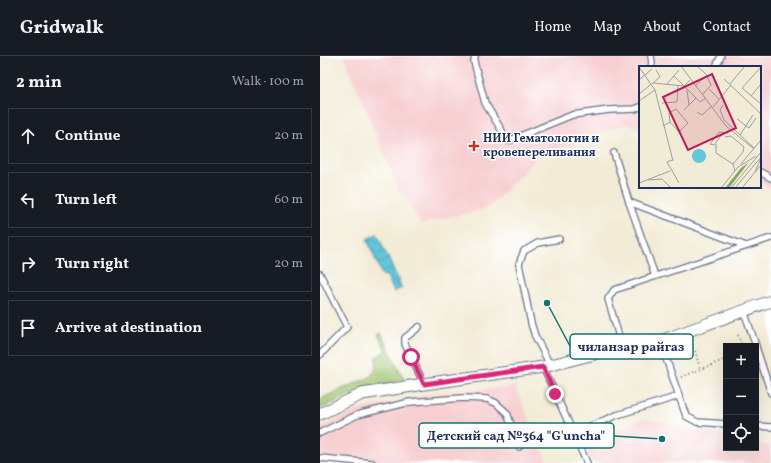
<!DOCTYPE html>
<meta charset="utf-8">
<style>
:root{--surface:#171b24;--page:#242831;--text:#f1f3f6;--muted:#9ea1a6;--line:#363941}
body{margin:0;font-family:Vollkorn,serif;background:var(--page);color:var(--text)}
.controls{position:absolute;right:12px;bottom:12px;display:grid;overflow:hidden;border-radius:0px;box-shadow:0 4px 16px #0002}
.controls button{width:36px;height:36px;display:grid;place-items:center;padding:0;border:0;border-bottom:1px solid var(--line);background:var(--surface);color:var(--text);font:20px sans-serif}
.stop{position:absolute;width:12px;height:12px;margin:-9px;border:3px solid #db2777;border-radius:50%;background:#fff}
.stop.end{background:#db2777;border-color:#fff;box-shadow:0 1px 4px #0008}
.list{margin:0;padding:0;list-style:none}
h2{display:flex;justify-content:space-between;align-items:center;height:52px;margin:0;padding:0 16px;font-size:17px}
h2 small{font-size:13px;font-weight:400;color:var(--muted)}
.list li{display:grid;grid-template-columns:26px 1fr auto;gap:12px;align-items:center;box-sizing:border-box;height:56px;margin:0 8px 8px;padding:0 8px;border:1px solid var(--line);border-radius:0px}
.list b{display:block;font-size:15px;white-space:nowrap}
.list em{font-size:13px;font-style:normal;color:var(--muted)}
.icon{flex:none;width:22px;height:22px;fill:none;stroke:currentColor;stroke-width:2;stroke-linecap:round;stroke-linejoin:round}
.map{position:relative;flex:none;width:451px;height:407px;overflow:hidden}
header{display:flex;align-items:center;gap:24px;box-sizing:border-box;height:56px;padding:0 20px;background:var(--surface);border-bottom:1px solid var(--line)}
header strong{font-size:19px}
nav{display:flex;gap:22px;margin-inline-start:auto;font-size:14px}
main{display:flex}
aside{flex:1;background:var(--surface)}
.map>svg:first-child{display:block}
</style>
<header>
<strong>Gridwalk</strong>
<nav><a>Home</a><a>Map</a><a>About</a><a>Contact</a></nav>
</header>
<main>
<aside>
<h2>2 min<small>Walk · 100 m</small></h2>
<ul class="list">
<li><svg class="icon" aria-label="ahead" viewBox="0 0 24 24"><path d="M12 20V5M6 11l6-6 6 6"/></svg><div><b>Continue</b></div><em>20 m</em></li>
<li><svg class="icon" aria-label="left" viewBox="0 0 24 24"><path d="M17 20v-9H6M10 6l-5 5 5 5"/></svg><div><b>Turn left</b></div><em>60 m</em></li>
<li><svg class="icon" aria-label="right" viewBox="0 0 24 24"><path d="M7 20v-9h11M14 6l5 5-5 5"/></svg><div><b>Turn right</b></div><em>20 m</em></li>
<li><svg class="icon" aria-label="arrive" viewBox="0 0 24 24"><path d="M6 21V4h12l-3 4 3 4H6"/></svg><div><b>Arrive at destination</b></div></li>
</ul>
</aside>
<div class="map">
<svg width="451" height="407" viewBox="0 0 451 407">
<defs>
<pattern id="water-waves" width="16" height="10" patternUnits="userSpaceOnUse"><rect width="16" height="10" fill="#60c7dc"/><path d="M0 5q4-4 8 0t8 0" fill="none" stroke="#4ea2b6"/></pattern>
</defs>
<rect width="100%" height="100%" fill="#fff"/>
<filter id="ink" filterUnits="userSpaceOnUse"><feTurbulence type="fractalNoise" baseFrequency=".025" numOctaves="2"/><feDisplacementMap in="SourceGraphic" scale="8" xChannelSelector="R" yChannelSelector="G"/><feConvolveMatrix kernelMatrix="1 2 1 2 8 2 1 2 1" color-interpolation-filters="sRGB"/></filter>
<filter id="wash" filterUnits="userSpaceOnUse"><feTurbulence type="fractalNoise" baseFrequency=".012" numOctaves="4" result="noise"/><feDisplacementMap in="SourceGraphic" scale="16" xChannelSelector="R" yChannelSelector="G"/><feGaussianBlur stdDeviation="0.9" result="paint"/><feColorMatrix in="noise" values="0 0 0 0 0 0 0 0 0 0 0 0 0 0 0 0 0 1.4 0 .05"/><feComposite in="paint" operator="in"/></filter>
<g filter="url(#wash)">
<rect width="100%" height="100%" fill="#f2ebd5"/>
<g fill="#f7cfd1">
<path d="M 24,0 L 451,0 L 451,132 L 440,127 L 440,11 L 320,11 L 320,74 L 307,68 L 218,100 L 169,152 L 101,168 L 79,134 Z"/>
<path d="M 195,330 L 228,407 L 0,407 L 0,372 L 37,354 L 114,338 Z"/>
<path d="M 323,362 L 406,380 L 406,392 L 436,392 L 436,387 L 451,390 L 451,407 L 273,407 L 265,389 Z"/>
</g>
<path fill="#a1c56f" stroke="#5e7a66" d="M 61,277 L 84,323 L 36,336 L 0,353 L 0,343 L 40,325 L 48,322 L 52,319 L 56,312 L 57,300 L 66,295 L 58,279 Z"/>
<path fill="url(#water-waves)" stroke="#3e7b9d" d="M 57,178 L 82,232 L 74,236 L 67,220 L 62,219 L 47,183 Z"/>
</g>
<g filter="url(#ink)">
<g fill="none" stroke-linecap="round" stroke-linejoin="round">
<defs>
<g id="lane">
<path d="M 155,0 L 154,6 L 165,47 L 188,85 L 252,59 L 289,54 L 315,53 L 320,51"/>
<path d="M 331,0 L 332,7 L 331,11"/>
<path d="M 396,11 L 401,0"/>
<path d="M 294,97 L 309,146 L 335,220"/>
<path d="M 440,116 L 451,122"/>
<path d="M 309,146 L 426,190"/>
<path d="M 0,218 L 27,271 L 0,299"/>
<path d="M 424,255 L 436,290"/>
<path d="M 99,271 L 85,282 L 85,288 L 104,328"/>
<path d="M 340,285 L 366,360 L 377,366 L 406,368"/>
<path d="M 302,291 L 288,243 L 294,234 L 451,182"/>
<path d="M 436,291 L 451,337"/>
<path d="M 230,309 L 215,280 L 211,267 L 199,208 L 204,195 L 218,187 L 239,183"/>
<path d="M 223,311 L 267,407"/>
<path d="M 436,370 L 451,371"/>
<path d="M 0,377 L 37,359 L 90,346 L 143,342 L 167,343 L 176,347 L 187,357 L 199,391"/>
<path d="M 254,377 L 297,359 L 359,340"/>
<path d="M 0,402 L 52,407"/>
</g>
<path id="street" d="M 0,358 L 42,338 L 104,328 L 223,311 L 302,291 L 340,285 L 451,245"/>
</defs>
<use href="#lane" stroke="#667188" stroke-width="8"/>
<use href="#street" stroke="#667188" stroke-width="13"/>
<g stroke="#667188" stroke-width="2" stroke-dasharray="1 3" stroke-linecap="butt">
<path d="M 418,279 L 422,290"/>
<path d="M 375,295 L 380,313"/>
<path d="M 361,321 L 406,303"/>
</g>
<use href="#lane" stroke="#fff" stroke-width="5.5"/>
<use href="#street" stroke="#fff" stroke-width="11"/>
</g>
</g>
<g fill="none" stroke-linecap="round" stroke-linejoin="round" filter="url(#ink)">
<path stroke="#db2777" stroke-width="5" d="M 91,301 L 104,328 L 223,311 L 235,338"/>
</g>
<path fill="#c8321e" stroke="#fff" stroke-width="1.5" d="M152 84h4v4h4v4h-4v4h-4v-4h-4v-4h4z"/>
<g text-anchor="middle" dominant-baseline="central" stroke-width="3" stroke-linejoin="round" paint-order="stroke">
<g font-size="12" font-weight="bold" fill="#1b2f5e" stroke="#fff" text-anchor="start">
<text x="163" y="83">НИИ Гематологии и<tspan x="163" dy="14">кровепереливания</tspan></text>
</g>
</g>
<g transform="translate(319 10)">
<rect width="122" height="122" fill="#f2ebd5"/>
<path d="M 110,96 L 90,122 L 86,122 L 102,102 Z" fill="#80aa62"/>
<path d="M53 90a7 7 0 1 1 14 0a7 7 0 1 1-14 0Z" fill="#60c7dc"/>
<path fill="none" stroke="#9ca0a5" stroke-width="1" d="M 42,0 L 87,60 L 115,83M 58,0 L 67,8 L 72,19 L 64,28M 0,1 L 16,24 L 34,95M 122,1 L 103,22 L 122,38M 35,10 L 61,36 L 67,32M 85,13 L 122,48M 0,14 L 13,3M 14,17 L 21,11 L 17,4M 91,18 L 106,0M 27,19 L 40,4M 56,20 L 68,9M 70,23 L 80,33M 48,24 L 50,39M 0,28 L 14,17 L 45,20 L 51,14M 112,30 L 122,18M 0,35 L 16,24M 23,37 L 38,36 L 39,19M 84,39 L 81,44 L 85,54 L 115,82M 74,41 L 92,19M 45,44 L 57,32M 58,46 L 63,49 L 73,40M 98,53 L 110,62 L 117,52M 24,60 L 31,56 L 40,66 L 49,57 L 37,43 L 30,47 L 31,56M 84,67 L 75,79 L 71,78 L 80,66 L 89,67M 101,69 L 114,49M 86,71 L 92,70 L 105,81 L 104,86 L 94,98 L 96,105M 77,78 L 77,87 L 94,98M 33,94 L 28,96 L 40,117M 102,98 L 122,74M 99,101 L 117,90M 116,106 L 122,92M 9,114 L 23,113 L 32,122M 0,117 L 31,105M 83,121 L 99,101M 92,122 L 122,86M 96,122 L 122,91M 103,122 L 122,99"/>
<path fill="#c2185b" fill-opacity="0.15" stroke="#c2185b" stroke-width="2" d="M 73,8 L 97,62 L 49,84 L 24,31 Z"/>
<rect width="122" height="122" fill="none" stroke="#1b2f5e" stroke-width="2"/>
</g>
<path fill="none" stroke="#0f766e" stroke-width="1.5" d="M227 247L250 290M342 383L294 380"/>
<g fill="#0f766e" stroke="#fff" stroke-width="1.5">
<circle cx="227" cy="247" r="4"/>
<circle cx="342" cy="383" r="4"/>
</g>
<g fill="#fff" stroke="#0f766e" stroke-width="1.5">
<rect x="250" y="278" width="123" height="25" rx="4"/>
<rect x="99" y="367" width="195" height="25" rx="4"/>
</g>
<g font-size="13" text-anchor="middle" font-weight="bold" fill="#1b2f5e">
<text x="311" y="295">чиланзар райгаз</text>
<text x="196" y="384">Детский сад №364 "G'uncha"</text>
</g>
</svg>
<div class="controls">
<button>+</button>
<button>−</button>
<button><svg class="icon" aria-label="locate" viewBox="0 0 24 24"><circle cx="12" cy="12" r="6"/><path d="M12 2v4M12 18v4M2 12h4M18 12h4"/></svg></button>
</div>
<div class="stop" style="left:91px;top:301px"></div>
<div class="stop end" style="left:235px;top:338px"></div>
</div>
</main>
